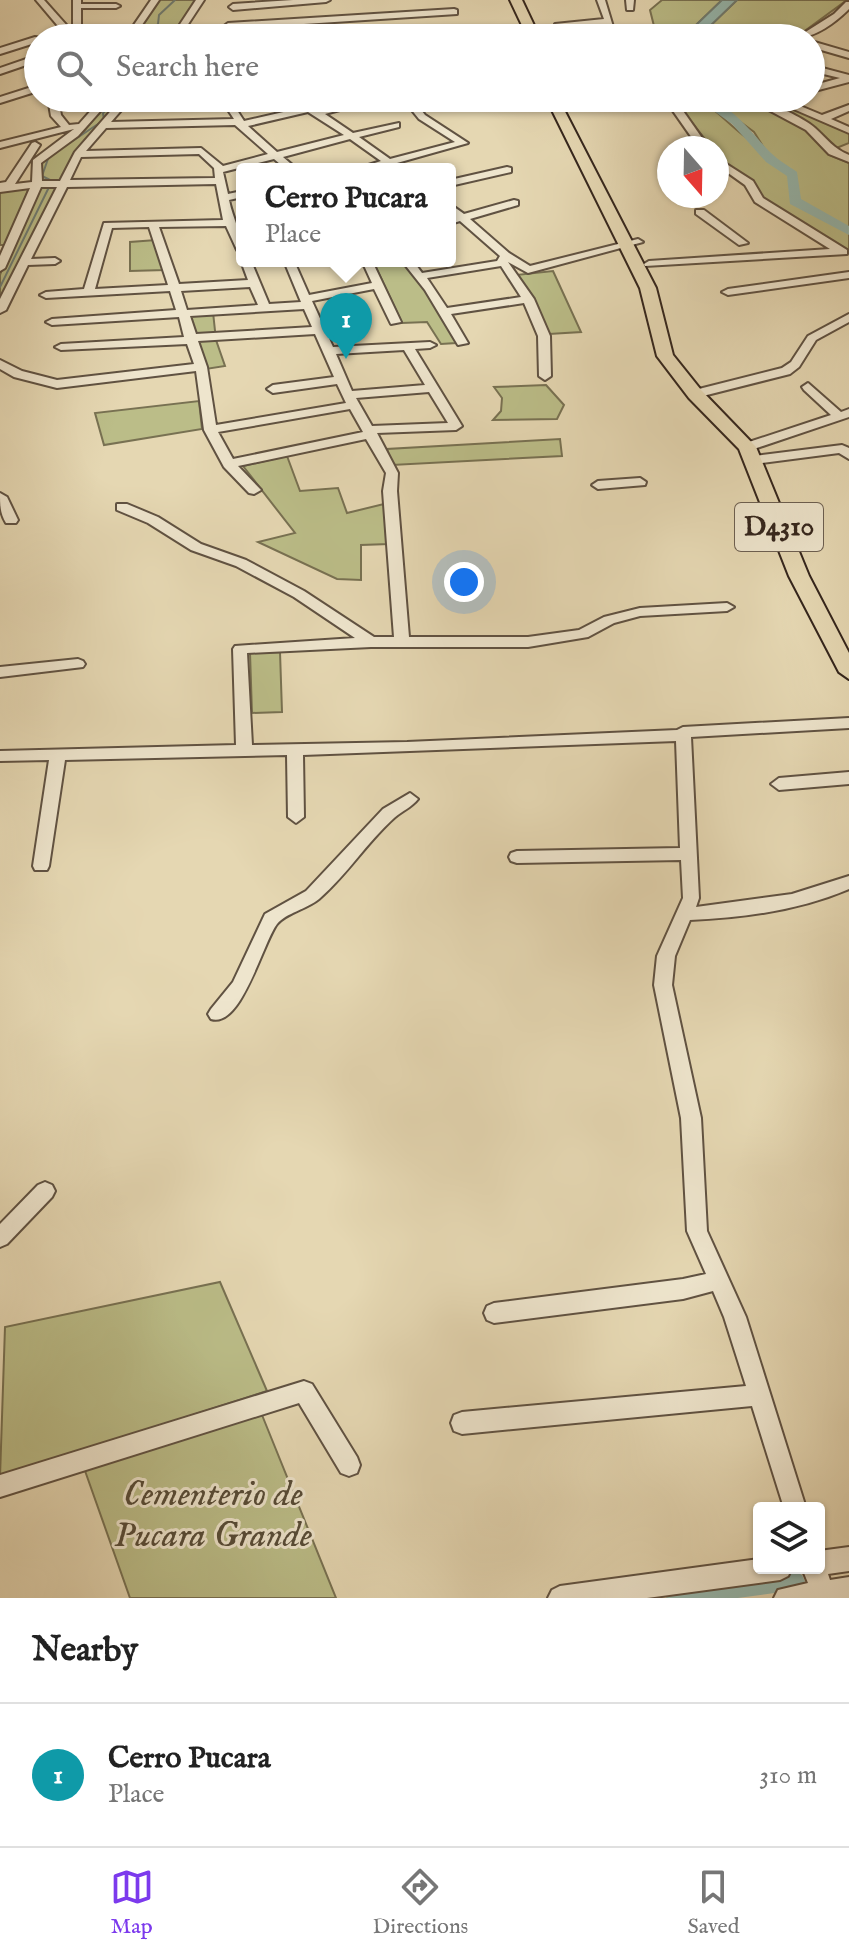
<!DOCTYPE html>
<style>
:root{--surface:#fff;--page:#f2f2f2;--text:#222;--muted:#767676;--line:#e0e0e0;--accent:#7c3aed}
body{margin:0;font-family:"IM FELL English",serif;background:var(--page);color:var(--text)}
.controls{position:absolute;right:24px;bottom:24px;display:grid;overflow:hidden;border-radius:8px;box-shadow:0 2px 6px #0004}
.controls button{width:72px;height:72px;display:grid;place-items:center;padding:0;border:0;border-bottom:2px solid var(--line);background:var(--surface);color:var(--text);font:40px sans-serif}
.compass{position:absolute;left:657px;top:136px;width:72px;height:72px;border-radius:50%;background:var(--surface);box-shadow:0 2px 6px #0004;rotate:160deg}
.you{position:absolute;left:464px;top:582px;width:28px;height:28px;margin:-20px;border:6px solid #fff;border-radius:50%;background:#1a73e8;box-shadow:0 0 0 12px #1a73e833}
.badge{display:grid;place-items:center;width:52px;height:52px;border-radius:50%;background:var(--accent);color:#fff;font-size:26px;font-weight:700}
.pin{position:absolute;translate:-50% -66px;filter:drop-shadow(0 2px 4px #0008)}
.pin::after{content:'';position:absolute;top:42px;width:28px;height:24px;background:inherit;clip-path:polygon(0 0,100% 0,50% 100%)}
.popup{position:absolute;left:236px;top:163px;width:220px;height:104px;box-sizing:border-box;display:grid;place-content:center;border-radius:8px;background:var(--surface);filter:drop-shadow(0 2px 6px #0005);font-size:26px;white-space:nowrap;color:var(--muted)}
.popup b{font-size:30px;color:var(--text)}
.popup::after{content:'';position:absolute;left:50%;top:100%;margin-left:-16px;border:16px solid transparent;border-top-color:var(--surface)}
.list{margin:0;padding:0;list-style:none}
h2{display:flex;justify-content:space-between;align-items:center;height:104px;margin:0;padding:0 32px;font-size:34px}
h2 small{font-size:26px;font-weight:400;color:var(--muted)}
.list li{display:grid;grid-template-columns:52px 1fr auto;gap:24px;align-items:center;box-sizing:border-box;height:144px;padding:0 32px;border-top:2px solid var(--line)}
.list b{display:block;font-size:30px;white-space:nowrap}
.list p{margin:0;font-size:26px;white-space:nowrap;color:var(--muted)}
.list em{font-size:26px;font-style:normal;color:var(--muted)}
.icon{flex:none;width:44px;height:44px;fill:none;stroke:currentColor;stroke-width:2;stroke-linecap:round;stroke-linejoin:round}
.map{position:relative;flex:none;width:849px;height:1598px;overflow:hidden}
.search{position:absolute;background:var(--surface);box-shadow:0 2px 6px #0004;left:24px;right:24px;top:24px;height:88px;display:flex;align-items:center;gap:20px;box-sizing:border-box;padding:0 28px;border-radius:44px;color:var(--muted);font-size:30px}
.sheet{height:248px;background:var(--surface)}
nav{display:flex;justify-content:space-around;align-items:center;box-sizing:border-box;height:112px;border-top:2px solid var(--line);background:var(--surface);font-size:22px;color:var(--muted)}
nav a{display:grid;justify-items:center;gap:4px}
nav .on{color:var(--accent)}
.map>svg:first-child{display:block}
</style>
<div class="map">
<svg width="849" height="1598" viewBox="0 0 849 1598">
<rect width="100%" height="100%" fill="#e5d7b2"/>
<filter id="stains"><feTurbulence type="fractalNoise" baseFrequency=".0025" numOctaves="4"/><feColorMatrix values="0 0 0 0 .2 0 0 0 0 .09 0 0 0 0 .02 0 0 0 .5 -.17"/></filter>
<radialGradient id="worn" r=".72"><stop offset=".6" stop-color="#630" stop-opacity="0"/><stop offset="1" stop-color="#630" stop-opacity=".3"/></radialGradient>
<g fill="#bbbd88" stroke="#787152" stroke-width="2">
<path d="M 158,0 L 198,0 L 170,38 L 134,38 Z"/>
<path d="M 662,0 L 722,0 L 695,26 L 693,38 L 657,38 L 650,10 Z"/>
<path d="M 737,0 L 847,0 L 795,38 L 706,38 L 710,26 Z"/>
<path d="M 112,98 L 124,98 L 78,149 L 0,304 L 0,275 L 39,165 L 53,150 L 84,131 Z"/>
<path d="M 673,98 C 680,98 693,96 699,99 C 722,113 740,138 764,148 L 754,132 L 708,98 L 747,98 L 807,131 L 829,155 L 849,163 L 849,253 L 765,200 L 751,182 L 722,162 L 717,148 L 712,148 Z"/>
<path d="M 756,98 L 768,98 L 849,133 L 849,143 L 834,149 L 815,130 Z"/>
<path d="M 29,188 L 6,245 L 0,245 L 0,191 Z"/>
<path d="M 156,240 L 165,270 L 130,271 L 130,242 Z"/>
<path d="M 373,261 L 402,261 L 407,265 L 443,316 L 456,343 L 441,344 L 427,322 L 402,323 Z"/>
<path d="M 553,271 L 581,332 L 549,334 L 516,275 Z"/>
<path d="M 213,312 L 216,340 L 225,366 L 206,369 L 186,314 Z"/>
<path d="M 546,385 L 564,405 L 557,419 L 493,420 L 501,411 L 502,398 L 494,387 Z"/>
<path d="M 199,401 L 202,429 L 104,445 L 95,413 Z"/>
<path d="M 560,439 L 562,456 L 392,465 L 387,449 Z"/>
<path d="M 287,456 L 300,491 L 338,488 L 347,513 L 388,503 L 389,544 L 361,545 L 361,580 L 337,579 L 258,542 L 295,533 L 243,466 Z"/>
<path d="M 280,652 L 282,712 L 252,713 L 250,653 Z"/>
<path d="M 220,1282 L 267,1391 L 0,1477 L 5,1327 Z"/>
<path d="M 262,1415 L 336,1598 L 130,1598 L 84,1468 Z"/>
</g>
<path fill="#96b9b0" stroke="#6f7e75" stroke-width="2" d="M 722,0 L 737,0 L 710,26 L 706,38 L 693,38 L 695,26 Z"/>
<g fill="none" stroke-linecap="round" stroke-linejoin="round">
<g stroke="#6f7e75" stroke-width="2">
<path d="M 141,38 L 158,24 L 159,15 L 175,0"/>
<path d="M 56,152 L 104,120 L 103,113 L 119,98"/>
<path d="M 0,287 L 52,181 L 42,176 L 49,156"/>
</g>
<path fill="#96b9b0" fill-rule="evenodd" d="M 796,1572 L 802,1575 L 805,1581 L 802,1587 L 796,1590 L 738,1598 L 666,1598 L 669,1592 L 675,1589 Z"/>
<path fill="#96b9b0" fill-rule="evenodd" d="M 696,98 C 729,98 750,132 771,153 C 779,161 789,166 797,172 L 801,199 L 849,226 L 849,235 L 790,204 L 787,176 L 766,162 L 732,124 Z"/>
<defs>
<g id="minor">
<path d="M 36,0 L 44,0 L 69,28 L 69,32 L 63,32 Z"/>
<path d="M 73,0 L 81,0 L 81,4 L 116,4 L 120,6 L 116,8 L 81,8 L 81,38 L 73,38 Z"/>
<path d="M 151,0 L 159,0 L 133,38 L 125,38 Z"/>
<path d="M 196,0 L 204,0 L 179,38 L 171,38 Z"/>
<path d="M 293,0 L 330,0 L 326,2 L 233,10 L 229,7 L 233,4 Z"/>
<path d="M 597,0 L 605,0 L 614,30 L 608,30 L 605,24 L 564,28 L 570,38 L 562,38 L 555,24 L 604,19 Z"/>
<path d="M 626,0 L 634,0 L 633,10 L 627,10 Z"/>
<path d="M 846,2 L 849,2 L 849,9 C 836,22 815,38 796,38 L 834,14 Z"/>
<path d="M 454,9 L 457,10 L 457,14 L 228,29 L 224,26 L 228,23 Z"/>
<path d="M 651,27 L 655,30 L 657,38 L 649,38 L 648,33 L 609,38 Z"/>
<path d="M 460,28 L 464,31 L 463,33 L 391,38 L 274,38 L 278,35 L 348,31 L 351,35 Z"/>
<path d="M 786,35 L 790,36 L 791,38 L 782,38 Z"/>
<path d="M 35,37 L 42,38 L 38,38 L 38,42 L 0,54 L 0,48 Z"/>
<path d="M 811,41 L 849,52 L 849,58 L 811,47 Z"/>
<path d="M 38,55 L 38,61 L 0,74 L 0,68 Z"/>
<path d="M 811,65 L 849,75 L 849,82 L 811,92 L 811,86 L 840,78 L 811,71 Z"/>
<path d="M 38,85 L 38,91 L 0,103 L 0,97 Z"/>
<path d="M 48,98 L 58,98 L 61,115 L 69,125 L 79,124 L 102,98 L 112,98 L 78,136 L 41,163 L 42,181 L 60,181 L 75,152 L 122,98 L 132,98 L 111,122 L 234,119 L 220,98 L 255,98 L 233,104 L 244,121 L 301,108 L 285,98 L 297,98 L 318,110 L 368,98 L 384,98 L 325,114 L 353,133 L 399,123 L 399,127 L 359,137 L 390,159 L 455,142 L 419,119 L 402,98 L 412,98 L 425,115 L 468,143 L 397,163 L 404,169 L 392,169 L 387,165 L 356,169 L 381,161 L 350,139 L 283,157 L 297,169 L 286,169 L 274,159 L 223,172 L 228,194 L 242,191 L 242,197 L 229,200 C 233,220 242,232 242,253 L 237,250 L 226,226 L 159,227 L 179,284 L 248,280 L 241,261 L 242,259 L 251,261 L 269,304 L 301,302 L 284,261 L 294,261 L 309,295 L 372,283 L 362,261 L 372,261 L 401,322 L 391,324 L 374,289 L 312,301 L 333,347 L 430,342 L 436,345 L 430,348 L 415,349 L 462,426 L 456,430 L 377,433 L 398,473 L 397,491 L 409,637 L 528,637 L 579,630 L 604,617 L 640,608 L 727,603 L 734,607 L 727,611 L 640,616 L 614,623 L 588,637 L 528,647 L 371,647 L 247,653 L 252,745 L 407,742 L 677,730 L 683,727 L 849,718 L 849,728 L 691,737 L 699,898 L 696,907 L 792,894 L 849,876 L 849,889 C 800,910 743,918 690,920 L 675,956 L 672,985 L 701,1118 L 707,1231 L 746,1317 L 806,1508 L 784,1508 L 752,1406 L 462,1434 L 454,1431 L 451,1423 L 454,1415 L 462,1412 L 746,1386 L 724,1317 L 713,1291 L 683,1299 L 494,1323 L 487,1320 L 484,1313 L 487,1306 L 494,1303 L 683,1279 L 706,1274 L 687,1231 L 681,1118 L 654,985 L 657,956 L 683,898 L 681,860 L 517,863 L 511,861 L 509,857 L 511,853 L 517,851 L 680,848 L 676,741 L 303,755 L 304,817 L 296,823 L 288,817 L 287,755 L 65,760 L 49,866 L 47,870 L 35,870 L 33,866 L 49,760 L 0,761 L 0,751 L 236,745 L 233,649 L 235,646 L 355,638 L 294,597 L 236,566 L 191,550 L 148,523 L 117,510 L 117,504 L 127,504 L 158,517 L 201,544 L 246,560 L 304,591 L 374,637 L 394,637 L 383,491 L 386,473 L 366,439 L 238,466 L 261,490 L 254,494 L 249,493 L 224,467 L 204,430 L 196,371 L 57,388 L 14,377 L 0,369 L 0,360 L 22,371 L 57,380 L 194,364 L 187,344 L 61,350 L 55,347 L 61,344 L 184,337 L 179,317 L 52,325 L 46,322 L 52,319 L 176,310 L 170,291 L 46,298 L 40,295 L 46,292 L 84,289 L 104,223 L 223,220 L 216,184 L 67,187 L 31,259 L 55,258 L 60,261 L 55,264 L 28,265 L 6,310 L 0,313 L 0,299 L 57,187 L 41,187 L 5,268 L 0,271 L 0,256 L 30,188 L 0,192 L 0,183 L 6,182 L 32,143 L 35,142 L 40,145 L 15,184 L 32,182 L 33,160 L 74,129 L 0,148 L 0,142 L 61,127 L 51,116 ZM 308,112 L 344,135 L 277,152 L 248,126 ZM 235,125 L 268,154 L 223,166 L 201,148 L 86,151 L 106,128 ZM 199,154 L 214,168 L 215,178 L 70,180 L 81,157 ZM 149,227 L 168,285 L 95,289 L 112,228 ZM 250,287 L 258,305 L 187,310 L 181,291 ZM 304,309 L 312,327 L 196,334 L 190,316 ZM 315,334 L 334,377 L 273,385 L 267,389 L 273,393 L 337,384 L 346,403 L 216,425 L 207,367 L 198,341 ZM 404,350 L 425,385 L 352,391 L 336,354 ZM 429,392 L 448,423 L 372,426 L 356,398 ZM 350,409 L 363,432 L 233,459 L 218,432 Z"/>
<path d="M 664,98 L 674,98 L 709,148 L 699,148 Z"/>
<path d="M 746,98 C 763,98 802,117 815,128 C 827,139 834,149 849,155 L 849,162 L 829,154 L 806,130 Z"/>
<path d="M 768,98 L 781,98 L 822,115 L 849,105 L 849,111 L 831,119 L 849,127 L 849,133 Z"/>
<path d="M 717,158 L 753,181 L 763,198 L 847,250 L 847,254 L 645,266 L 644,264 L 649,261 L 830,249 L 755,202 L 745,185 L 717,165 Z"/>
<path d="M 507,167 L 511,168 L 511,172 L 450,186 L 450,180 Z"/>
<path d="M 514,200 L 518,201 L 518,205 L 470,219 L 509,253 L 530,266 L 638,239 L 643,242 L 528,273 L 508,262 L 534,299 L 550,336 L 551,376 L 545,380 L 539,376 L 538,336 L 524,303 L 451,314 L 468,343 L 458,345 L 425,290 L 402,261 L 413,261 L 422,273 L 497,261 L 500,256 L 460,221 L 450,224 L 450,218 L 455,216 L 450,212 L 450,204 L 464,214 ZM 501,266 L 521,297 L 447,308 L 427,278 Z"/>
<path d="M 696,210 L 704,210 L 748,243 L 739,245 L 696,214 Z"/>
<path d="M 849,272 L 849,278 L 728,295 L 722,292 L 728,289 Z"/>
<path d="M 849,314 L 849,322 L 816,340 L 799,367 L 790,374 L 695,398 L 689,394 L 691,391 L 782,368 L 791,362 L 808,336 Z"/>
<path d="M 808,383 L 841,412 L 849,409 L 849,417 L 751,450 L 743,450 L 743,444 L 831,415 L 804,390 L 802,387 Z"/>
<path d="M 842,445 L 849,448 L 849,459 L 839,453 L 755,464 L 749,460 L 755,456 Z"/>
<path d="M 640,478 L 646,482 L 645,485 L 598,489 L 592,485 L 598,481 Z"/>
<path d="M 0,493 L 7,497 L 18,520 L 16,523 L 6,523 C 0,513 0,505 0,493 Z"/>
<path d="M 78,659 L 83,661 L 85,664 L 83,667 L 0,677 L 0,667 Z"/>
<path d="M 849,772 L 849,784 L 779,790 L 771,784 L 779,778 Z"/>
<path d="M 410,793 L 418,799 C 412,807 402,811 394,818 C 367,842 347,875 319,899 C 307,909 286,913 277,924 C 263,942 241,1029 211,1019 L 208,1014 L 211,1009 L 233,982 L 265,914 L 306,891 L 383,809 Z"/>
<path d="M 45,1182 L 52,1185 L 55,1191 L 52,1197 L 7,1244 L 0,1247 L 0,1224 L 38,1185 Z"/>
<path d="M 304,1381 L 312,1384 L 357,1457 L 360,1465 L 357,1473 L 349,1476 L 341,1473 L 299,1403 L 0,1497 L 0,1475 Z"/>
<path d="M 849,1547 L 849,1571 L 828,1574 L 830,1580 L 849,1577 L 849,1598 L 774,1598 L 778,1590 L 808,1583 L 802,1568 L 819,1568 L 819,1551 Z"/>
<path d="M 759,1559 L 759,1568 L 792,1568 L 788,1576 L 780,1580 L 647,1598 L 548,1598 L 552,1590 L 560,1586 Z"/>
</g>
<g id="major">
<path d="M 510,0 L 522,0 L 540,38 L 528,38 Z"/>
<path d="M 546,98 L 558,98 L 656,288 L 673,355 L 701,390 L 756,447 L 809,576 L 849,653 L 849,679 L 839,672 L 789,576 L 739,449 L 689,398 L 657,356 L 640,288 Z"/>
</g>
</defs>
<use href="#minor" stroke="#605242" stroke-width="4"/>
<use href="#major" stroke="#34251c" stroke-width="4"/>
<use href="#minor" fill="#eee5cd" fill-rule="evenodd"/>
<use href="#major" fill="#e5d7b2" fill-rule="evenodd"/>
</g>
<g text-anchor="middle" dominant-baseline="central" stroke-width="6" stroke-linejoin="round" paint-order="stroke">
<rect fill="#eee5cd" stroke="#6c5f51" stroke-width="2" x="735" y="503" width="88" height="48" rx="6"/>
<g font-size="28" font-weight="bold" fill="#34251c">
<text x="779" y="527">D4310</text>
</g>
<g font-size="36" font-style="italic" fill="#564b37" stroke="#eee5cd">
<text x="213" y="1495">Cementerio de<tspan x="213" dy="41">Pucara Grande</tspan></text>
</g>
</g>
<rect width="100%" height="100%" filter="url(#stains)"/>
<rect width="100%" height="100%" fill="url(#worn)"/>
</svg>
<div class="controls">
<button><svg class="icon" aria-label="layers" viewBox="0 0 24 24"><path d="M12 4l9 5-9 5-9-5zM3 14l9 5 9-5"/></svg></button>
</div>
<svg class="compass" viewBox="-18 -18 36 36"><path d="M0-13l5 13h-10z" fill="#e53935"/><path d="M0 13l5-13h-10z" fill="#767676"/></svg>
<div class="you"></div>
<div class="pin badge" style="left:346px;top:359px;background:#0f9aa8">1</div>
<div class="popup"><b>Cerro Pucara</b>Place</div>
<div class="search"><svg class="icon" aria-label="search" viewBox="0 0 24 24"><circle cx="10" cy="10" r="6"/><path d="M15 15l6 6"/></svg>Search here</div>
</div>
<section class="sheet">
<h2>Nearby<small></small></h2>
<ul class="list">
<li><span class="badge" style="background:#0f9aa8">1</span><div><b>Cerro Pucara</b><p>Place</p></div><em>310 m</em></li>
</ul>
</section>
<nav>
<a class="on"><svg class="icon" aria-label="map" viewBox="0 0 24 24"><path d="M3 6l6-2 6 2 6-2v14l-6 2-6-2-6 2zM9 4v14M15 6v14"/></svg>Map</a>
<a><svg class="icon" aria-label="directions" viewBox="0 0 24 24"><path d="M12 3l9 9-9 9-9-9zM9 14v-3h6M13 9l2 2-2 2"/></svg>Directions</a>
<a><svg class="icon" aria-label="saved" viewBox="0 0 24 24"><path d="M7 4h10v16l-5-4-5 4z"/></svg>Saved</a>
</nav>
